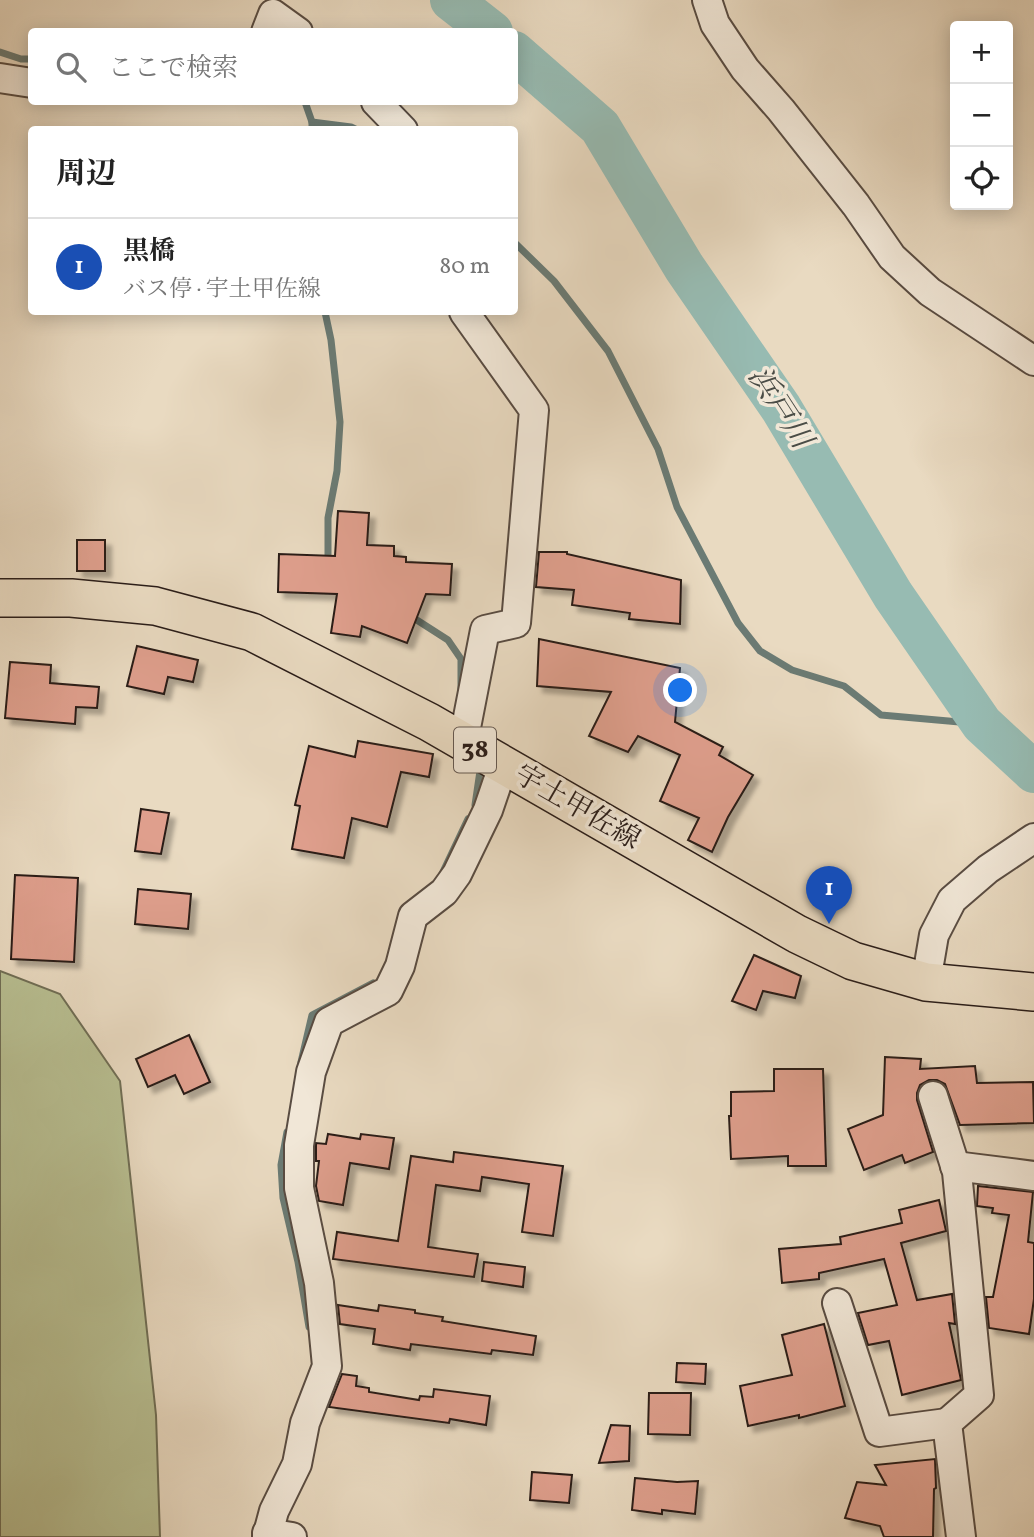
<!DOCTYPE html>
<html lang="ja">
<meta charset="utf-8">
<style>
:root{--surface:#fff;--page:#f6f6f6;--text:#222;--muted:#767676;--line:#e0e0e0;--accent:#1a73e8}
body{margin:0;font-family:Vollkorn,"Noto Serif JP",serif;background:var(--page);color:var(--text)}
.controls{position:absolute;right:21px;top:21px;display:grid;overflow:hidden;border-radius:7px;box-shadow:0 4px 18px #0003}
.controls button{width:63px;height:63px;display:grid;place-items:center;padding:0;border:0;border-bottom:2px solid var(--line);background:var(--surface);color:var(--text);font:35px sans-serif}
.you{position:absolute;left:681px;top:691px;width:24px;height:24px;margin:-18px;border:5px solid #fff;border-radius:50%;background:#1a73e8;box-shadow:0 0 0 10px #1a73e833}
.badge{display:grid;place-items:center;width:46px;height:46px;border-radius:50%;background:var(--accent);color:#fff;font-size:23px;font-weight:700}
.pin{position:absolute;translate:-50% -58px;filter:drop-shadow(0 2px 4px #0008)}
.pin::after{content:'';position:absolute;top:37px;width:24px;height:21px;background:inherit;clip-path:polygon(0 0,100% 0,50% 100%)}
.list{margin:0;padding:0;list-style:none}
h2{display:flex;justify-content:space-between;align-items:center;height:91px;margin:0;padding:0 28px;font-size:30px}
h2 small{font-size:23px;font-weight:400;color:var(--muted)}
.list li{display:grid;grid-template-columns:46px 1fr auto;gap:21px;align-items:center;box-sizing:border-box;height:98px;padding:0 28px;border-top:2px solid var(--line)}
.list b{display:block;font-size:26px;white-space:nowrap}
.list p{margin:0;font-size:23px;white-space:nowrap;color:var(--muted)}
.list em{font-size:23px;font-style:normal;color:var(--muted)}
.icon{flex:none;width:38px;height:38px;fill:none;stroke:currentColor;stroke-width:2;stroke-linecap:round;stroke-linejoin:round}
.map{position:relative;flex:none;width:1034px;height:1537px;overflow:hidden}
.search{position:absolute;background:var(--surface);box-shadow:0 4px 18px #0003;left:28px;top:28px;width:490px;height:77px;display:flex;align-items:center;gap:18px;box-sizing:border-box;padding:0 24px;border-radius:7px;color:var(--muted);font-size:26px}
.panel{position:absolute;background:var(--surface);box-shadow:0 4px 18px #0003;left:28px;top:126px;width:490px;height:189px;border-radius:7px}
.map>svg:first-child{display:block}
</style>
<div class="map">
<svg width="1034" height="1537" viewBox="0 0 1034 1537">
<defs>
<filter id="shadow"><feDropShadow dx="6" dy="6" stdDeviation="2" flood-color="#0004"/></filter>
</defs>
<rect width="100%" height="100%" fill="#e9dac1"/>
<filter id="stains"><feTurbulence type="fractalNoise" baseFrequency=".00286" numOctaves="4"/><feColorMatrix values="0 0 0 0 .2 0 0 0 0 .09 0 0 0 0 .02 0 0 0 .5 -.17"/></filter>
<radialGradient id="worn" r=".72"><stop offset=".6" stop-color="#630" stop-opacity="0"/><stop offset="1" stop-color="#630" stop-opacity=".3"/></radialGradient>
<path fill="#b8bf92" stroke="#706e55" stroke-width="2" d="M 0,971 L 60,994 L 120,1081 L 156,1415 L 160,1537 L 0,1537 Z"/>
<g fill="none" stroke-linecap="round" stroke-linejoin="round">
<g stroke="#6b7b74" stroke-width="7">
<path d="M 0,52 L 21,59 L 32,59"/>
<path d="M 305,102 L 312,122 L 312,130"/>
<path d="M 312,122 L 351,127 L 357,130"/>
<path d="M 514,242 L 554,281 L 608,351 L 658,449 L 677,507 L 738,623 L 760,651 L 792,670 L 844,686 L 881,715 L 982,724"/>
<path d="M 325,312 L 331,340 L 340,422 L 337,471 L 328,518 L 328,563"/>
<path d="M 409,615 L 448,640 L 461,659 L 461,689"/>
<path d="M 475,805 L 480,771 L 478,765"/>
<path d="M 442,874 L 468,819"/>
<path d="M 301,1062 L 312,1015 L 373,983"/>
<path d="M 287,1132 L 281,1165 L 283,1198 L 298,1262 L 309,1327"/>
</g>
<g stroke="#97bbb2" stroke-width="42">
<path d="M 451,0 L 492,32"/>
<path d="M 514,52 L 600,127 L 684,267 L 781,408 L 893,595 L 982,724 L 1034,772"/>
</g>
</g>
<g fill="#df9f8d" stroke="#291c18" stroke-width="2" filter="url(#shadow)">
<path d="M 338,511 L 369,513 L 367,545 L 394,546 L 394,556 L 406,557 L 406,562 L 452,564 L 450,595 L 426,594 L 407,643 L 362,626 L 360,637 L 331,633 L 337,594 L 278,592 L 279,554 L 335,556 Z"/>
<rect x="77" y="540" width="28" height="31"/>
<path d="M 539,552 L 567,552 L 567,554 L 681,580 L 680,624 L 629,619 L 630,613 L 572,605 L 574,590 L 536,587 Z"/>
<path d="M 539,639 L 680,668 L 675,722 L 723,747 L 719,755 L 753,775 L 728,817 L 712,852 L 688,840 L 699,818 L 660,801 L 680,755 L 638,736 L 628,752 L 589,736 L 611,692 L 537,686 Z"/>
<path d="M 137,646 L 198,660 L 193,682 L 168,677 L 164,694 L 127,686 Z"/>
<path d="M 10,662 L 51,665 L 50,683 L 99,687 L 97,708 L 76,707 L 75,724 L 5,718 Z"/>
<path d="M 358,741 L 433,754 L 429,777 L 401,772 L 387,827 L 352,818 L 344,858 L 292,849 L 300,806 L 295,805 L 309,746 L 355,757 Z"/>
<path d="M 141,809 L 169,813 L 161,854 L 135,851 Z"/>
<path d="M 15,875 L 78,878 L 74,962 L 11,959 Z"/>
<path d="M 138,889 L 191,894 L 188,929 L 135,924 Z"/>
<path d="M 754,955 L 801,976 L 795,998 L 763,991 L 756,1010 L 732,1001 Z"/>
<path d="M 189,1035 L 210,1082 L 184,1094 L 175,1075 L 148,1087 L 136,1059 Z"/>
<path d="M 885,1057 L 921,1059 L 920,1069 L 975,1066 L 977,1083 L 1033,1082 L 1034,1123 L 960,1125 L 945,1084 L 937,1080 L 929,1080 L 920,1085 L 917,1093 L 917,1100 L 933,1152 L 905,1163 L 902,1155 L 864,1170 L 848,1129 L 883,1115 Z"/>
<path d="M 774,1069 L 823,1069 L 826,1166 L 788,1166 L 788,1156 L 731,1159 L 729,1116 L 731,1116 L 731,1092 L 774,1091 Z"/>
<path d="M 328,1134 L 360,1139 L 361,1134 L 394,1138 L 389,1169 L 350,1163 L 343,1205 L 319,1201 L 316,1186 L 319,1161 L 316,1161 L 316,1143 L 326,1144 Z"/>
<path d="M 454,1152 L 563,1166 L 553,1236 L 522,1232 L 529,1184 L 482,1177 L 480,1191 L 436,1185 L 428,1247 L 478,1254 L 474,1277 L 333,1259 L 337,1232 L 398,1241 L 411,1156 L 453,1162 Z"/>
<path d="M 978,1186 L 1033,1192 L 1028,1242 L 1034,1243 L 1034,1299 L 1029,1334 L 989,1328 L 986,1297 L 993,1297 L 1009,1215 L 992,1213 L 993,1208 L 977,1206 Z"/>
<path d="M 939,1200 L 946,1231 L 901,1243 L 917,1300 L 952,1294 L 955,1324 L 949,1323 L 961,1380 L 902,1395 L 889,1341 L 868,1345 L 858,1313 L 897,1305 L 884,1259 L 819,1273 L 819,1279 L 782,1283 L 779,1249 L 841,1244 L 840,1237 L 902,1223 L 899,1210 Z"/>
<path d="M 484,1262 L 525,1267 L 523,1287 L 482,1281 Z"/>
<path d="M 338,1305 L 378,1311 L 379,1305 L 415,1310 L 415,1313 L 443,1317 L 442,1321 L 536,1336 L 533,1355 L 492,1350 L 491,1354 L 411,1344 L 410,1350 L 373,1344 L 375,1329 L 340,1324 Z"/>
<path d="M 824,1324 L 845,1406 L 799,1418 L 799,1415 L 748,1426 L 740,1386 L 792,1375 L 782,1335 Z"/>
<path d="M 677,1363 L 706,1364 L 705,1384 L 676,1382 Z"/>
<path d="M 342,1374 L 357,1376 L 356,1386 L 369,1388 L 369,1392 L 419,1400 L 420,1396 L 433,1397 L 434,1389 L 490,1396 L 486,1425 L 450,1419 L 449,1423 L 329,1407 Z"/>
<path d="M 649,1393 L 691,1393 L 690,1435 L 648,1434 Z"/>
<path d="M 611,1425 L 630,1426 L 629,1461 L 599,1463 Z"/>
<path d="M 935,1459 L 936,1488 L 934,1489 L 933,1537 L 884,1537 L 880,1526 L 845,1518 L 857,1482 L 886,1485 L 875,1465 Z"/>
<path d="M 532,1472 L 572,1475 L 569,1503 L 530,1500 Z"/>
<path d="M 635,1478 L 677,1482 L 698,1481 L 695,1514 L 662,1510 L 662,1514 L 632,1510 Z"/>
</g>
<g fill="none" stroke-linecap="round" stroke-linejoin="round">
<defs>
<g id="minor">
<path d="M 707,0 L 715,24 L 745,69 L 781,110 L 856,205 L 892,257 L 930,292 L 1034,361"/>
<path d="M 266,32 L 273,14 L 298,32"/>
<path d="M 0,78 L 32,83"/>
<path d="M 376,102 L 403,130"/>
<path d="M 463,743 L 485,630 L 516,623 L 534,410 L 464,312"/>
<path d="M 926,982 L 934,935 L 952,900 L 988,869 L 1034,838"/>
<path d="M 933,1096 L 957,1172 L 979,1395 L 947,1423 L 961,1537"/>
<path d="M 955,1166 L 1034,1176"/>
<path d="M 837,1303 L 879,1432 L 947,1423"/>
<path d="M 267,1533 L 292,1537"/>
<path d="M 267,1537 L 274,1511 L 297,1464 L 305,1423 L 327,1366 L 319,1283 L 299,1188 L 299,1145 L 311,1072 L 329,1022 L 388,991 L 400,966 L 413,916 L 444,892 L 457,874 L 488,810 L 503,766"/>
</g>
<path id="major" d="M 0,598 L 71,598 L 155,606 L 252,632 L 429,722 L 797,934 L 853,961 L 926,982 L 1034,992"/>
</defs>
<use href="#minor" stroke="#594c42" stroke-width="32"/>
<use href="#major" stroke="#291c18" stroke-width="40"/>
<use href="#minor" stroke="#f1e7d7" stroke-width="28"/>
<use href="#major" stroke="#e9dac1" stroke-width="37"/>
</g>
<g text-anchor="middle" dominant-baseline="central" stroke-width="7" stroke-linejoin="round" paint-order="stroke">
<rect fill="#f1e7d7" stroke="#655951" stroke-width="2" x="454" y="727.5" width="42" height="45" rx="5"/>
<g font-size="26" font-weight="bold" fill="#291c18">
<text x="475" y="750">38</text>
</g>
<g font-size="28" fill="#291c18" stroke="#f1e7d7">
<text transform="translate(577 808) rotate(30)">宇土甲佐線</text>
</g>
<g font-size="30" font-style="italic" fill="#4a4c46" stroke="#f1e7d7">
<text transform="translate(779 408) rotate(57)">浜戸川</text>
</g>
</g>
<rect width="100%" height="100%" filter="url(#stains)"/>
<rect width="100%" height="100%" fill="url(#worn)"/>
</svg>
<div class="controls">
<button>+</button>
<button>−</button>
<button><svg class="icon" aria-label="locate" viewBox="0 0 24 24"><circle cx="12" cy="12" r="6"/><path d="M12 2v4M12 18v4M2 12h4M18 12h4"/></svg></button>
</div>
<div class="you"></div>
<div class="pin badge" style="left:829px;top:924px;background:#1a4fb4">1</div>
<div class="search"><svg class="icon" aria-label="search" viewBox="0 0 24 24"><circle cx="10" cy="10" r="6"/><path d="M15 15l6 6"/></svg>ここで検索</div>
<section class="panel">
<h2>周辺<small></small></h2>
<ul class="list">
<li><span class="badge" style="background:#1a4fb4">1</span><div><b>黒橋</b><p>バス停 · 宇土甲佐線</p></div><em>80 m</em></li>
</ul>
</section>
</div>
